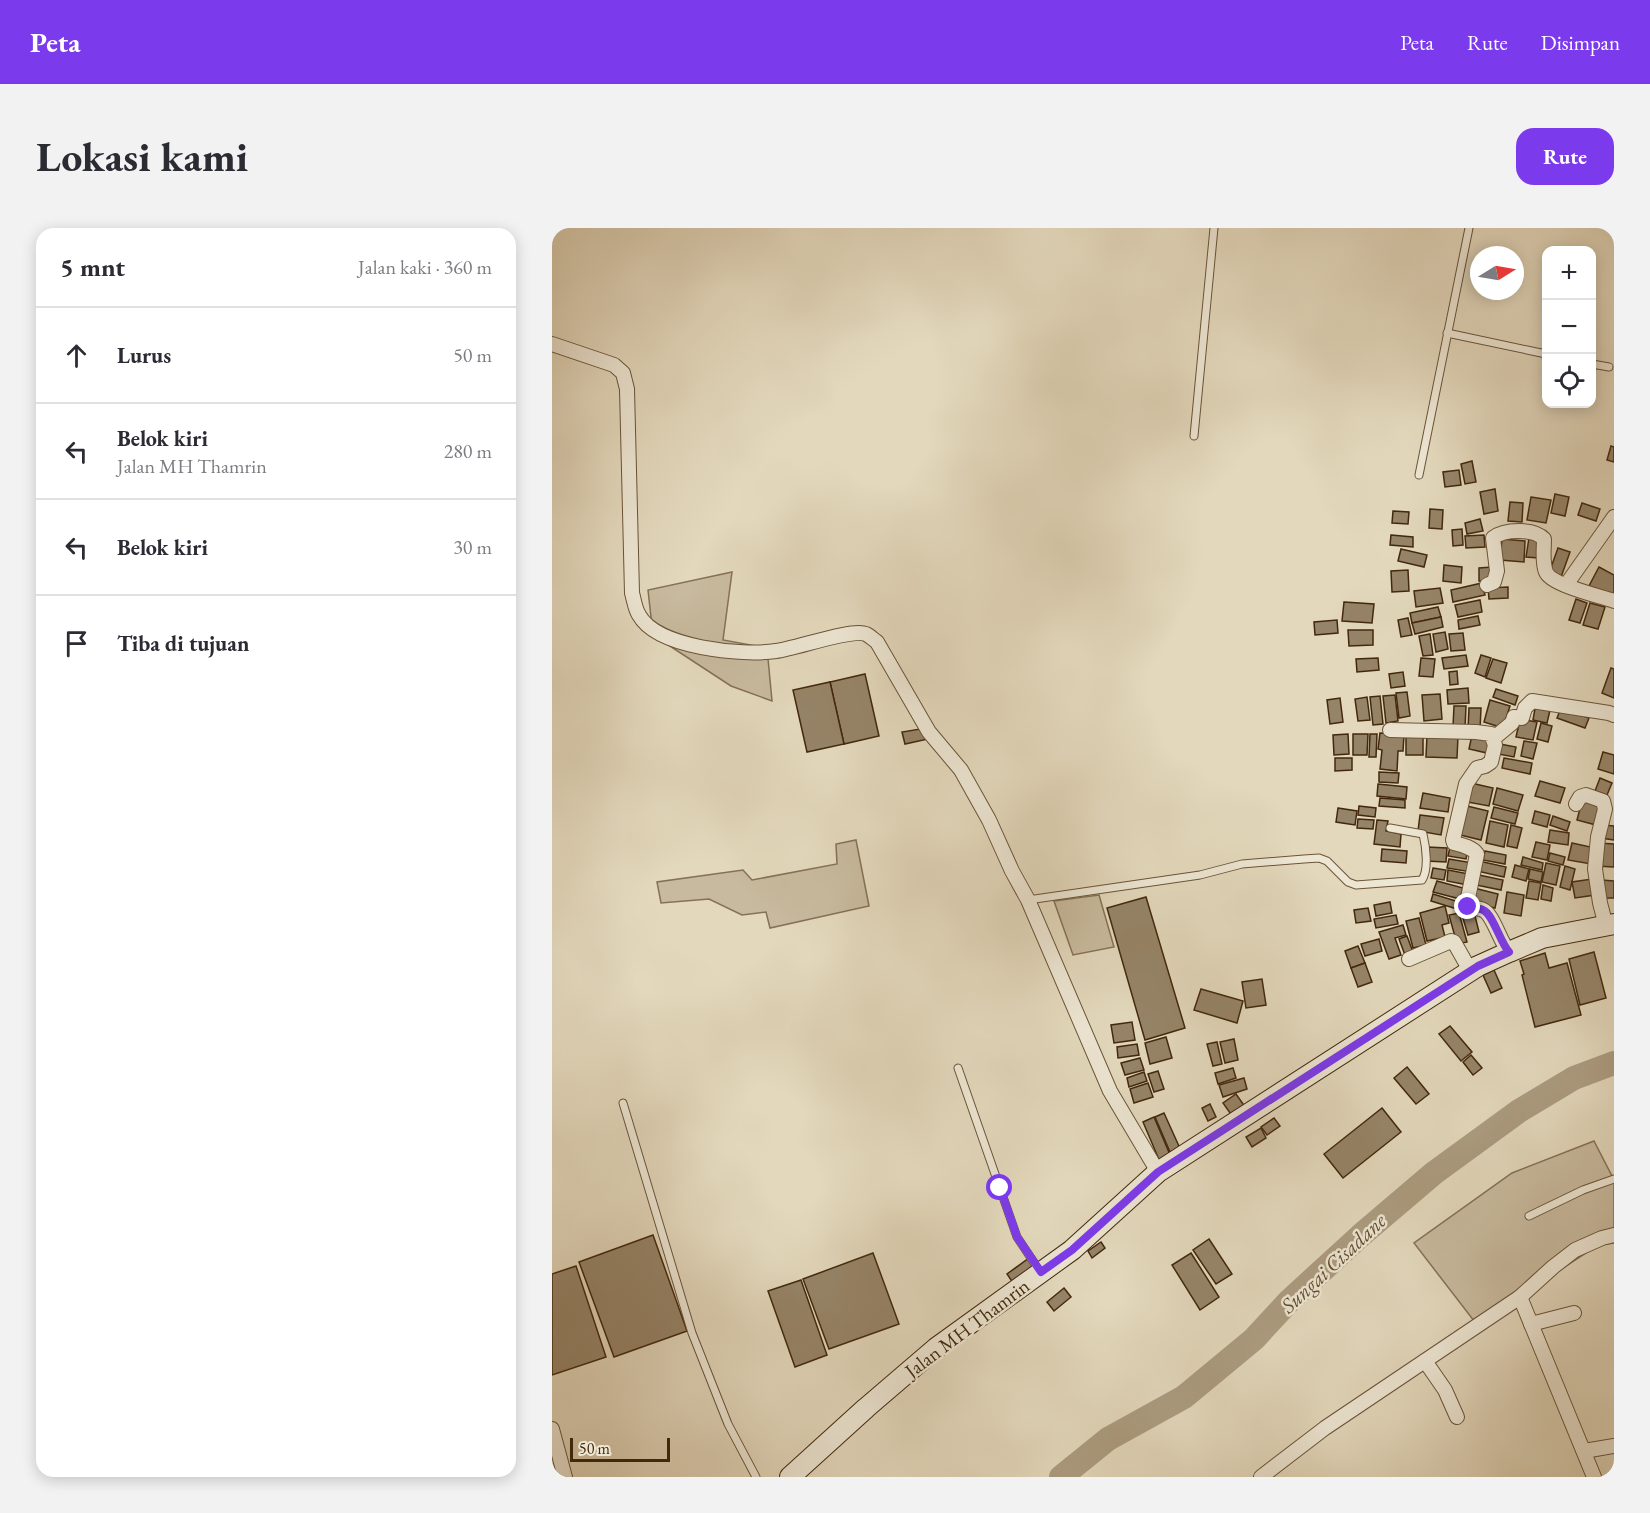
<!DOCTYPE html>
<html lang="id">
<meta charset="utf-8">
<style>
:root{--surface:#fff;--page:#f2f2f3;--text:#2b2b33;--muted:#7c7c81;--line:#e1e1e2;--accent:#7c3aed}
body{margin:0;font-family:"EB Garamond",serif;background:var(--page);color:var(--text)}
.controls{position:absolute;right:18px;top:18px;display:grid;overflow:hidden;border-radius:12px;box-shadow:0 3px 15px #0003}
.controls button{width:54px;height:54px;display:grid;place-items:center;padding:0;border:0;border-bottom:2px solid var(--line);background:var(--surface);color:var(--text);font:30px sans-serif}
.compass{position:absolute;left:918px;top:18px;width:54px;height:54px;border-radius:50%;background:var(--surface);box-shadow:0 3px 15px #0003;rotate:79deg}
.scale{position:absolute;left:18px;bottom:15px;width:100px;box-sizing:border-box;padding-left:6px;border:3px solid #42280d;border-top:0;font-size:16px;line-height:21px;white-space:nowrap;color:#42280d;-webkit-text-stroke:4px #ede6d3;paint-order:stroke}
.stop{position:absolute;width:18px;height:18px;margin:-14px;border:4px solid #7c3aed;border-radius:50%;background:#fff}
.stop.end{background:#7c3aed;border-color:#fff;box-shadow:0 2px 6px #0008}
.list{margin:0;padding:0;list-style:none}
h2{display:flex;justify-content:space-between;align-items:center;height:78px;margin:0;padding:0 24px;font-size:26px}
h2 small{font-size:20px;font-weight:400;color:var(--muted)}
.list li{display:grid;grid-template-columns:39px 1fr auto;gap:18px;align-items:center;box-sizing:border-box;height:96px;padding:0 24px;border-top:2px solid var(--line)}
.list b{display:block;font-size:22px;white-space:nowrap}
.list p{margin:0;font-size:20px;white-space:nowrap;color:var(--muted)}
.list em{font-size:20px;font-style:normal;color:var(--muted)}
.icon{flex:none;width:33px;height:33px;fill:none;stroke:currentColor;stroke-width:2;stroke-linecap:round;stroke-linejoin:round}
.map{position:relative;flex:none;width:1062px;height:1249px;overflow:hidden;border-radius:18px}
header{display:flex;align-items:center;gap:36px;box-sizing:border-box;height:84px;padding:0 30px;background:var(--accent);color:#fff}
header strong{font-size:28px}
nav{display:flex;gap:33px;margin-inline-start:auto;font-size:21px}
.intro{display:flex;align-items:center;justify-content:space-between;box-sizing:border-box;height:144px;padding:0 36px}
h1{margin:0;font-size:42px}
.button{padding:15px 27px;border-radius:18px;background:var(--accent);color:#fff;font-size:21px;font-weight:700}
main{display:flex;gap:36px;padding:0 36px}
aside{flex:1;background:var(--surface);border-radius:18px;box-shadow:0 3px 15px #0003}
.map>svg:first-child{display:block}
</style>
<header>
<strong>Peta</strong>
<nav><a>Peta</a><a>Rute</a><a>Disimpan</a></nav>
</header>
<div class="intro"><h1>Lokasi kami</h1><a class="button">Rute</a></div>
<main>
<aside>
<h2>5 mnt<small>Jalan kaki · 360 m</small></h2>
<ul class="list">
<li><svg class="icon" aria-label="ahead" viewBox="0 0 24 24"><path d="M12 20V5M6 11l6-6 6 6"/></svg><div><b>Lurus</b></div><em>50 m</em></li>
<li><svg class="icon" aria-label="left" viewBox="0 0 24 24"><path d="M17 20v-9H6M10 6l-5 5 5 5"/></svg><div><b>Belok kiri</b><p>Jalan MH Thamrin</p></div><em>280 m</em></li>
<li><svg class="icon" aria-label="left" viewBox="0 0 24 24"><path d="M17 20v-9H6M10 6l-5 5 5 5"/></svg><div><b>Belok kiri</b></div><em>30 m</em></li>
<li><svg class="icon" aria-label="arrive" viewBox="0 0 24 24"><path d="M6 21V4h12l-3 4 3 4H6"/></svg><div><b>Tiba di tujuan</b></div></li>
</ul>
</aside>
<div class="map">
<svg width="1062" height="1249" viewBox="0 0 1062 1249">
<rect width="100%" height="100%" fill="#e3d8bc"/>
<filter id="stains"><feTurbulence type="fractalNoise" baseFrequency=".00333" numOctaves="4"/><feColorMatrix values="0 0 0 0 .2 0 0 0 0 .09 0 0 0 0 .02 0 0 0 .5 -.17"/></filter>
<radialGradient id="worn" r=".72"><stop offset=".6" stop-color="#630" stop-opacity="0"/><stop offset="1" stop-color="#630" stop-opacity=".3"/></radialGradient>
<g fill="#c8ba9e" stroke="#857156" stroke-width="1.5">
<path d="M 180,344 L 171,412 L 215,420 L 220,473 L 179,458 L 101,407 L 96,362 Z"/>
<path d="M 304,612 L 317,678 L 218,700 L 214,684 L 190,687 L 157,671 L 109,675 L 105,654 L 191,642 L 200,652 L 285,636 L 284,616 Z"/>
<path d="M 547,667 L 562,719 L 521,727 L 502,673 Z"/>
<path d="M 1042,913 L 1062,952 L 1062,1015 L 1046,1017 L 979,1061 L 929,1102 L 862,1015 L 960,945 Z"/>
</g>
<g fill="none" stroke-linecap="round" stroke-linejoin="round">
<path stroke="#ac9c80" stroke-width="24" d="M 509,1249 L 556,1211 L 632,1169 L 702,1111 L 738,1072 L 808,1008 L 882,945 L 967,883 L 1022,850 L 1062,835"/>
</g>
<g fill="#968468" stroke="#42280d" stroke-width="1.5">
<path d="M 1059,218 L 1062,219 L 1062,234 L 1055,232 Z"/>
<path d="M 920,233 L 924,254 L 913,256 L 909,236 Z"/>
<path d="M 907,242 L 909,257 L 893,259 L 891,244 Z"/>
<path d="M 943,261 L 946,283 L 932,286 L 928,264 Z"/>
<path d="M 1003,266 L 1017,269 L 1013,288 L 999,285 Z"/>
<path d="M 979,269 L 999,272 L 994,295 L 975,292 Z"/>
<path d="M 958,274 L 971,275 L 970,294 L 956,293 Z"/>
<path d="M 1030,275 L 1048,281 L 1044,293 L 1026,287 Z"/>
<path d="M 878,281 L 891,282 L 890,301 L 877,300 Z"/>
<path d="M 841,283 L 857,284 L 856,296 L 840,295 Z"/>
<path d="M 928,291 L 931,303 L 915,306 L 913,295 Z"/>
<path d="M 910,301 L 911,317 L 901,318 L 900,302 Z"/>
<path d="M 839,307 L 861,309 L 861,319 L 838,317 Z"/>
<path d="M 932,307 L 933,319 L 914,320 L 913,308 Z"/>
<path d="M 977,310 L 988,311 L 986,330 L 974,329 Z"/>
<path d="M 950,311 L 973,313 L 972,334 L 948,332 Z"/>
<path d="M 1006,320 L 1018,324 L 1009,349 L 997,345 Z"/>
<path d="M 849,321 L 875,327 L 872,339 L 846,333 Z"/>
<path d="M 892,337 L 910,339 L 909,355 L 891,353 Z"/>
<path d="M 940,339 L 940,353 L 927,353 L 927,340 Z"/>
<path d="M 1047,339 L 1062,347 L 1062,372 L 1037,358 Z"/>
<path d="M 856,342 L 857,363 L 840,364 L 839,343 Z"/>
<path d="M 930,355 L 933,367 L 901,374 L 899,362 Z"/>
<path d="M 956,359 L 956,370 L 937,371 L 936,360 Z"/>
<path d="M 888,360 L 891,375 L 864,379 L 862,363 Z"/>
<path d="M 1024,371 L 1035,375 L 1028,395 L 1017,392 Z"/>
<path d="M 928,372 L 930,384 L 906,389 L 903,377 Z"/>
<path d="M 792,374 L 822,376 L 820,395 L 790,393 Z"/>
<path d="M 1038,375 L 1053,379 L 1046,401 L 1031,397 Z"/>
<path d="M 886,379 L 889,389 L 860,395 L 858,385 Z"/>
<path d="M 926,388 L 928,397 L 907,401 L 906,392 Z"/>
<path d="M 889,389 L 891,399 L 863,406 L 860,395 Z"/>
<path d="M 856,390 L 860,407 L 849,409 L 846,392 Z"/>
<path d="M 785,392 L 786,405 L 763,407 L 762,394 Z"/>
<path d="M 796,402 L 821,402 L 821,417 L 797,418 Z"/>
<path d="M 893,404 L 896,421 L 884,424 L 881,406 Z"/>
<path d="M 911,405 L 913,422 L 899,423 L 897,406 Z"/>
<path d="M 878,406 L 881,427 L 871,428 L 867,408 Z"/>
<path d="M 914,427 L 916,438 L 892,441 L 890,430 Z"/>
<path d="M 929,427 L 939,430 L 933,449 L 923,445 Z"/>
<path d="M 826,430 L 827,442 L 805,444 L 804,431 Z"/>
<path d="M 869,430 L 883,431 L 881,449 L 867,448 Z"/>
<path d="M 941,431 L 955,435 L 949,455 L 934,450 Z"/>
<path d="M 1059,440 L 1062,441 L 1062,470 L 1050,465 Z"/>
<path d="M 905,443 L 906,456 L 898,457 L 897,444 Z"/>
<path d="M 851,444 L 853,458 L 839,460 L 837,446 Z"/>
<path d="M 313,446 L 327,508 L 292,516 L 278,454 Z"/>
<path d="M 278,454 L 292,516 L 255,524 L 241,462 Z"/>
<path d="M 916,460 L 917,475 L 896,476 L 895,462 Z"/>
<path d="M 944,461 L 966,468 L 963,477 L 941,469 Z"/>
<path d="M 855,464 L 858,488 L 847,490 L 844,465 Z"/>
<path d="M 888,466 L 890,491 L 872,493 L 870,467 Z"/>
<path d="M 843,467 L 846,493 L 834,495 L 831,468 Z"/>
<path d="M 828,468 L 831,496 L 821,497 L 818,469 Z"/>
<path d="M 815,469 L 818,492 L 806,493 L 803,471 Z"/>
<path d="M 788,470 L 791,494 L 778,496 L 775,472 Z"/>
<path d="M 938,472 L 958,478 L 951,500 L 932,494 Z"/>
<path d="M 984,475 L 999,478 L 995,495 L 981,492 Z"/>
<path d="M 902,478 L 914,478 L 913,500 L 901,499 Z"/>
<path d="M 917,480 L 929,480 L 928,502 L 916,501 Z"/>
<path d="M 1009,480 L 1037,490 L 1033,500 L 1005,490 Z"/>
<path d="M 968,491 L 985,494 L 981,512 L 964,509 Z"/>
<path d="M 989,495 L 1000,498 L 996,514 L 985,511 Z"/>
<path d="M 374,500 L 376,511 L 353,516 L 350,504 Z"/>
<path d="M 828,505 L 852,507 L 851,523 L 846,523 L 845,543 L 828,541 L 830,522 L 826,521 Z"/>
<path d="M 796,506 L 797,526 L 782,527 L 781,507 Z"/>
<path d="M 801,506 L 816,506 L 815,527 L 801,527 Z"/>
<path d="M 818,506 L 825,506 L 824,529 L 817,529 Z"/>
<rect x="854" y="506" width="17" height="21"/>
<path d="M 875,507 L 906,508 L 905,530 L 874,529 Z"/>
<path d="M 920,507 L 938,511 L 935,525 L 917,521 Z"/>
<path d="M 972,513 L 985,515 L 981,531 L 969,528 Z"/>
<path d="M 948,516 L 964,519 L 962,529 L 946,526 Z"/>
<path d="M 1051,524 L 1062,527 L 1062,546 L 1046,541 Z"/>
<path d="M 783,530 L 800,530 L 800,542 L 783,543 Z"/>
<path d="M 952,530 L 980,535 L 978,546 L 950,540 Z"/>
<path d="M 827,544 L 847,545 L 846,555 L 827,554 Z"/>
<path d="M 1048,550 L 1060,555 L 1055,567 L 1043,563 Z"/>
<path d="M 988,553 L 1013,560 L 1008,575 L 983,568 Z"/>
<path d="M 919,555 L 941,560 L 937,578 L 915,574 Z"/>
<path d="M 826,556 L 855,559 L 854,571 L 825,568 Z"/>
<path d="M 945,560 L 971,567 L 966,583 L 941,576 Z"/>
<path d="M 871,565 L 898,570 L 896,584 L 868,580 Z"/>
<path d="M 828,570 L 853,572 L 853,580 L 827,578 Z"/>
<path d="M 1030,573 L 1049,578 L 1044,597 L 1025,592 Z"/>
<path d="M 911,577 L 936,583 L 929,612 L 904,606 Z"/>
<path d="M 807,578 L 824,580 L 823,589 L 806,587 Z"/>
<path d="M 942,579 L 966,585 L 963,596 L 939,590 Z"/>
<path d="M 786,580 L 805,583 L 803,597 L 784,594 Z"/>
<path d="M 983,583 L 998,587 L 995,599 L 980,595 Z"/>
<path d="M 868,587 L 892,590 L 889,607 L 866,603 Z"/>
<path d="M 1001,588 L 1018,594 L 1015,603 L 998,597 Z"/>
<path d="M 806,591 L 822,592 L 821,601 L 805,600 Z"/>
<path d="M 825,592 L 836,593 L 834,603 L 849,606 L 848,619 L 822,616 Z"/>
<path d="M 938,593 L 956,597 L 952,619 L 934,615 Z"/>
<path d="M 959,597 L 970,600 L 965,620 L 955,618 Z"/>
<path d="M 1051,597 L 1062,598 L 1062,612 L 1049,610 Z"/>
<path d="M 998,602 L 1017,605 L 1016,617 L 996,614 Z"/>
<path d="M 984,614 L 998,617 L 995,632 L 980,629 Z"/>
<path d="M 1020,615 L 1043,620 L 1039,636 L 1016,632 Z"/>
<path d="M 1046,615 L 1062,616 L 1062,639 L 1044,638 Z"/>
<path d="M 875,619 L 895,620 L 894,634 L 874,633 Z"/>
<path d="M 898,619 L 916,621 L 914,631 L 896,628 Z"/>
<path d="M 830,621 L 855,623 L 854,635 L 829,633 Z"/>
<path d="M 933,623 L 954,627 L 953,636 L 931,632 Z"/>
<path d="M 998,625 L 1013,629 L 1011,637 L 996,633 Z"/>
<path d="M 971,629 L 991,635 L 990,642 L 969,637 Z"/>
<path d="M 897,631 L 921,635 L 919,644 L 895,640 Z"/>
<path d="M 927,633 L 954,639 L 952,649 L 925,643 Z"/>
<path d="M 994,635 L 1008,638 L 1004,657 L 990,654 Z"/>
<path d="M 963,637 L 977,641 L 974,653 L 960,649 Z"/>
<path d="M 1013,638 L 1023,641 L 1018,662 L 1008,659 Z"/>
<path d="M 881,640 L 894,642 L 892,652 L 879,650 Z"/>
<path d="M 978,641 L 991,644 L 989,654 L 976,651 Z"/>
<path d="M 896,642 L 917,646 L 916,657 L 895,653 Z"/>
<path d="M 927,647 L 951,652 L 949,662 L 924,657 Z"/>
<path d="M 1040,651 L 1043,667 L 1023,670 L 1020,654 Z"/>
<path d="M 1050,652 L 1062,653 L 1062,670 L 1050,670 Z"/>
<path d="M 885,653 L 911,660 L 908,671 L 881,664 Z"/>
<path d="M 977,653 L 989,655 L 986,672 L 974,670 Z"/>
<path d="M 991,657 L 1001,660 L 999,673 L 989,671 Z"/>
<path d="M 922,660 L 946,666 L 943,680 L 918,674 Z"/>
<path d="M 955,664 L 972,667 L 969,688 L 952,685 Z"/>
<path d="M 881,666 L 907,674 L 905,681 L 879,673 Z"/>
<path d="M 594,669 L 633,800 L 593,812 L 555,680 Z"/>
<path d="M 838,674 L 840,685 L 824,688 L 822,677 Z"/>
<path d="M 893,678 L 897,695 L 890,697 L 893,709 L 875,713 L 868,685 Z"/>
<path d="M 816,680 L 819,693 L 804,695 L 802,682 Z"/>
<path d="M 922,684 L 927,704 L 916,707 L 910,687 Z"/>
<path d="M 907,685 L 915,714 L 905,716 L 897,687 Z"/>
<path d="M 844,687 L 846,696 L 824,700 L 822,691 Z"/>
<path d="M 867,690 L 874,717 L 861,720 L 854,693 Z"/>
<path d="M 851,697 L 854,707 L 843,710 L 849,727 L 837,731 L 827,704 Z"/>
<path d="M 855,708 L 861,724 L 853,727 L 847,711 Z"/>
<path d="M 827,711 L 830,723 L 813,728 L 809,716 Z"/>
<path d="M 806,718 L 813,735 L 799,740 L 793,723 Z"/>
<path d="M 1042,724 L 1054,770 L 1028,777 L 1017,731 Z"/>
<path d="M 993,725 L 997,740 L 1015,735 L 1029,787 L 983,799 L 970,747 L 972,746 L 968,733 Z"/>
<path d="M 813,735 L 820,754 L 806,759 L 799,740 Z"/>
<path d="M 942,742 L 950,760 L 939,765 L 931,747 Z"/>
<path d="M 710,751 L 714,777 L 694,780 L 690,754 Z"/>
<path d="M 649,761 L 691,773 L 685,795 L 642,782 Z"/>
<path d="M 580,794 L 583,812 L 562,815 L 559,797 Z"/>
<path d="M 898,798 L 920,824 L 909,833 L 887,806 Z"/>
<path d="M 614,809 L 620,830 L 598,836 L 593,815 Z"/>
<path d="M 682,811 L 686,832 L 673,835 L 668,814 Z"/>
<path d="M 665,814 L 670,836 L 661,838 L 655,816 Z"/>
<path d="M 585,816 L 587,827 L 566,830 L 565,819 Z"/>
<path d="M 919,827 L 930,840 L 921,847 L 911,834 Z"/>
<path d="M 588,830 L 592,842 L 573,847 L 569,835 Z"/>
<path d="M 855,839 L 877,866 L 864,876 L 842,850 Z"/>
<path d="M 681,840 L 684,850 L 666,856 L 663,845 Z"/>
<path d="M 606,843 L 612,861 L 602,864 L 596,846 Z"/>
<path d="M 592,844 L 595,853 L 577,859 L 575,850 Z"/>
<path d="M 692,850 L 695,861 L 671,869 L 667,857 Z"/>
<path d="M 596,855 L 601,869 L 582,875 L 578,861 Z"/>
<path d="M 684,866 L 696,883 L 683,892 L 671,875 Z"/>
<path d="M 658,876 L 664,889 L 656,893 L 650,880 Z"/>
<path d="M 830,880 L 849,904 L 791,950 L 772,926 Z"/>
<path d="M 612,885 L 631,927 L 621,931 L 603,889 Z"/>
<path d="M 602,889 L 619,929 L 608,934 L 591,894 Z"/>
<path d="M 722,890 L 728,898 L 715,907 L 709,899 Z"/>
<path d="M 709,900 L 714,910 L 700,919 L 694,909 Z"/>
<path d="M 101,1007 L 135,1103 L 62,1129 L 27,1034 Z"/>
<path d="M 657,1011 L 680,1046 L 664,1056 L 641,1022 Z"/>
<path d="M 549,1014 L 553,1020 L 540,1030 L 536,1023 Z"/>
<path d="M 321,1025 L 347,1096 L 277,1121 L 251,1051 Z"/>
<path d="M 639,1025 L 667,1069 L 648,1082 L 620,1037 Z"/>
<path d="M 477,1030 L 486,1042 L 463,1058 L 455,1046 Z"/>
<path d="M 24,1038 L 54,1129 L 0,1147 L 0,1046 Z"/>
<path d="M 249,1052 L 275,1127 L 243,1139 L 216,1063 Z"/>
<path d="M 512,1060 L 519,1069 L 502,1083 L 495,1074 Z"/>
</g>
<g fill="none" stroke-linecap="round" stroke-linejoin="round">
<defs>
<g id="lane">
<path d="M 895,105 L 994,126"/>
<path d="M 1040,136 L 1057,139"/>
<path d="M 642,208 L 662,0"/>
<path d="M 867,247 L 917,0"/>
<path d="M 476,672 L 648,647 L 690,636 L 752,631 L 767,630 L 775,633 L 796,654 L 804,657 L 870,652 C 877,641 874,619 871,606 L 838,600"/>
<path d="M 406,840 L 465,1009 L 487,1042"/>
<path d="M 71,875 L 140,1105 L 176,1196 L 204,1249"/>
<path d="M 977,988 L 1031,962 L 1062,951"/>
</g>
<g id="street">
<path d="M 0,116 L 62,137 L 71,145 L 75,161 L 80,365 C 82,372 83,381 87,387 C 105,420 190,428 224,423 C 243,421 300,400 314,406 C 318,408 322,412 325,414 L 377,504 L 409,542 L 437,592 L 460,643 L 476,672 L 558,863 L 606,944"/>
<path d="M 935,357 L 942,354 L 945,343 L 941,310 C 952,301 982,300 992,311 C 992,322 990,334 994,344 C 999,357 1048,368 1062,373"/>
<path d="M 1014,357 L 1062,289"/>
<path d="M 838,502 L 924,504 L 939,506 L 943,517 L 939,534 L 933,538 L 925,540 L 914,556 L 901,612 L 902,615 C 910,617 920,619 925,626 L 915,675 L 916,679 C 921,680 927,680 931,682 C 941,686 948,714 957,724"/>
<path d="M 942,510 L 960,495 L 962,489 L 970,490 L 973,480 L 980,473 L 1057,485 L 1062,487"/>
<path d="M 1024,576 L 1028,569 L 1034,567 L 1051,573 L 1053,581 L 1046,609 L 1043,641 L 1048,675 L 1054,698"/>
<path d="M 857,731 L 899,713 L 902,714 L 915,737 L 926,738"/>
<path d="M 968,1069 L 1042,1249"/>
<path d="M 979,1096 L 1022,1085"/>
<path d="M 873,1133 L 893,1162 L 905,1189"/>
<path d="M 0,1201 L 13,1249"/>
<path d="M 1032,1223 L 1062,1218"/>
<path d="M 709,1249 L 773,1200 L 968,1069 L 1001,1039 L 1023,1022 L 1050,1010 L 1062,1007"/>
</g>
<path id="secondary" d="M 238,1249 L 314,1180 L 384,1120 L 520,1022 L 606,944 L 926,738 L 957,724 L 990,710 L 1062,696"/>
</defs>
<use href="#lane" stroke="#6a5439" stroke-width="9"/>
<use href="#street" stroke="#6a5439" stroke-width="16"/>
<use href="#secondary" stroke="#42280d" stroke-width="22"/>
<use href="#lane" stroke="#ede6d3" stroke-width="7"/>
<use href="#street" stroke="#ede6d3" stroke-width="14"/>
<use href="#secondary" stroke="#ede6d3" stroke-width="20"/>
</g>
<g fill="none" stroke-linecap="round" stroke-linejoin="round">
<path stroke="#7c3aed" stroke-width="8" d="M 448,960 L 465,1009 L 489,1044 L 520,1022 L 606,944 L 926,738 L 957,724 C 948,714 941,686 931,682 C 927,680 921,680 916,679"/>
</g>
<g text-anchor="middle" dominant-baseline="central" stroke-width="5" stroke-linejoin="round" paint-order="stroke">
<g font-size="20" fill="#42280d" stroke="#ede6d3">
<text transform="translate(415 1100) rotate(-37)">Jalan MH Thamrin</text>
</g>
<g font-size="21" font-style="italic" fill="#624b30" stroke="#ede6d3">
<text transform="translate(781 1035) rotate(-43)">Sungai Cisadane</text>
</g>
</g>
<rect width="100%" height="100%" filter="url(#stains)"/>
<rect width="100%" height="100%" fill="url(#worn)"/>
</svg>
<div class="controls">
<button>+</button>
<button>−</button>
<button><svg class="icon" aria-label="locate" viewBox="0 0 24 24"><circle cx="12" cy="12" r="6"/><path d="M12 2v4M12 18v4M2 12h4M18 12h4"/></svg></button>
</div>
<svg class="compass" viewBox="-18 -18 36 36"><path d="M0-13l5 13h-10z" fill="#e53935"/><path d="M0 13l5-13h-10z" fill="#7c7c81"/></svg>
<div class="scale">50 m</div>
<div class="stop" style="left:448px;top:960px"></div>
<div class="stop end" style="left:916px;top:679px"></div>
</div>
</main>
